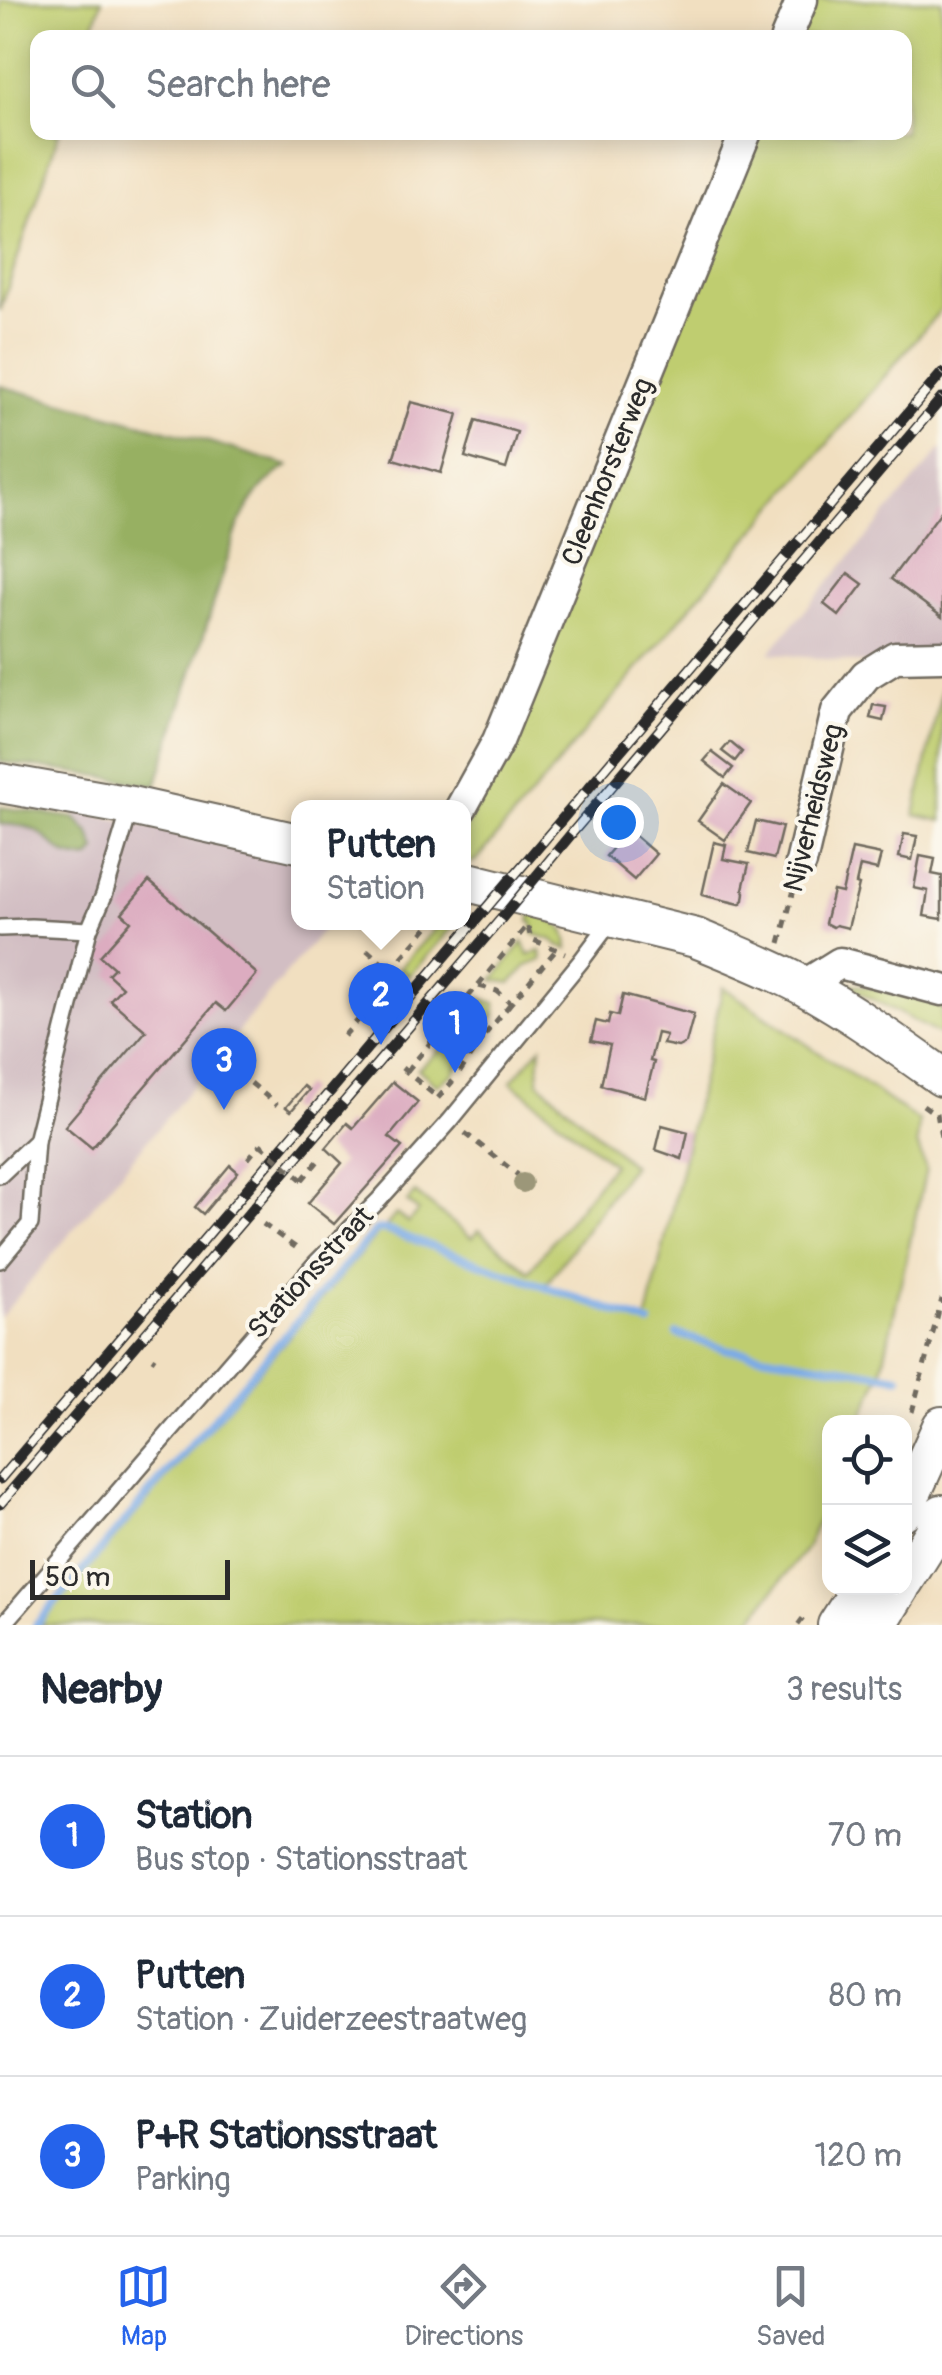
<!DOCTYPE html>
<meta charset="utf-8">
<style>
:root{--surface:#fff;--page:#f2f2f3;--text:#1f2937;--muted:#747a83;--line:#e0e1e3;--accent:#2563eb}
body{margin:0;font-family:Pangolin,sans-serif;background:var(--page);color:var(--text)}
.controls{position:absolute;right:30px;bottom:30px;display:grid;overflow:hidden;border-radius:20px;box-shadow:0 5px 25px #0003}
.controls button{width:90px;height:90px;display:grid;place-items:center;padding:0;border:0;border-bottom:2px solid var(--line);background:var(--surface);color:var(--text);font:50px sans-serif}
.scale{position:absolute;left:30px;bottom:25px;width:200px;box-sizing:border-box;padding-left:10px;border:5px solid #2b2b2b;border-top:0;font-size:28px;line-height:35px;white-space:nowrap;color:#2b2b2b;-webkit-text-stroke:8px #fbf7ec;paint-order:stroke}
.you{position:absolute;left:618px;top:822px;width:35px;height:35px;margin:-25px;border:8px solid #fff;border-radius:50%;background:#1a73e8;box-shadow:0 0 0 15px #1a73e833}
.badge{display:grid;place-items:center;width:65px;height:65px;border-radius:50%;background:var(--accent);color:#fff;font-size:32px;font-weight:700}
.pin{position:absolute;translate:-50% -82px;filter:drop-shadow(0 2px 5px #0008)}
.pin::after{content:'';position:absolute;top:52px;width:35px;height:30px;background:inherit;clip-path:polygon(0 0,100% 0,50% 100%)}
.popup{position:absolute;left:291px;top:800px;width:180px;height:130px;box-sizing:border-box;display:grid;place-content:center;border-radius:20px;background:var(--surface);filter:drop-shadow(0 2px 8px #0005);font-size:32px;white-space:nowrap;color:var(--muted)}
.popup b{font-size:38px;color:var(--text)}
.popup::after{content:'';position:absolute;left:50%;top:100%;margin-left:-20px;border:20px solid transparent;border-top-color:var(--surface)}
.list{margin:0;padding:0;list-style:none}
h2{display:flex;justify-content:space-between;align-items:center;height:130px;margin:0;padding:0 40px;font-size:42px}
h2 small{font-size:32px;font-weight:400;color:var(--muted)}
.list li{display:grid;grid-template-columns:65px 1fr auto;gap:30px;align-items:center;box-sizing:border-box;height:160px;padding:0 40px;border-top:2px solid var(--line)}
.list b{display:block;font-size:38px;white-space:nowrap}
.list p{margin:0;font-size:32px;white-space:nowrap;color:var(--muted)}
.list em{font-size:32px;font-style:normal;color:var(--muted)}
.icon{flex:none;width:55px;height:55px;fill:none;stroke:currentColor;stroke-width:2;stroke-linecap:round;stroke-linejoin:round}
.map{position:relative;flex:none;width:942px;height:1625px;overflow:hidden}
.search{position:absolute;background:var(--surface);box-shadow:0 5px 25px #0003;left:30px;right:30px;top:30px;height:110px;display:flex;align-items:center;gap:25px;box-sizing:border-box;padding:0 35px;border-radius:20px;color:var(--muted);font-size:38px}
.sheet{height:610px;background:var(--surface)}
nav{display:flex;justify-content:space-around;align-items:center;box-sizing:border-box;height:140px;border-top:2px solid var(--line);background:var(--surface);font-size:28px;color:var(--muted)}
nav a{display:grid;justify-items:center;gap:5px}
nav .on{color:var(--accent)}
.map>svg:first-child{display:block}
</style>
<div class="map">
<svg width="942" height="1625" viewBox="0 0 942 1625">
<rect width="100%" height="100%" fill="#fbf7ec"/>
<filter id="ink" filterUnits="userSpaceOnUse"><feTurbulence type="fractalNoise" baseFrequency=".01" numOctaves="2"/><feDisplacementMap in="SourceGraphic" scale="20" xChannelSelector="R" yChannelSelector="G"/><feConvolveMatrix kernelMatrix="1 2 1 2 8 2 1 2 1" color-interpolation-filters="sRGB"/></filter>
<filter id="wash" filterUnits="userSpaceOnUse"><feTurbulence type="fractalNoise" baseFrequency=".0048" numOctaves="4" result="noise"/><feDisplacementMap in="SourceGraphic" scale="40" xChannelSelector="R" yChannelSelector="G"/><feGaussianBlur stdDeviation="2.25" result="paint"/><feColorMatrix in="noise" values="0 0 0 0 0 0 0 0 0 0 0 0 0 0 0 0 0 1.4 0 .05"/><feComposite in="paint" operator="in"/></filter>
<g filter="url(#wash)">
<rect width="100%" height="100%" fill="#f1dfc0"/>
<g fill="#d2bec3">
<path d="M 942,448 L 942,672 L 769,653 Z"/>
<path d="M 74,810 L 298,858 L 298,922 L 328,923 L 0,1318 L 0,824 L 30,827 L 65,855 L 78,822 Z"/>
</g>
<g fill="#bfcd6f" stroke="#757c4d" stroke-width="2.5">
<path d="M 0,0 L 102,0 L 90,37 L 38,38 L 38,132 L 59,133 L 0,311 Z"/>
<path d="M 815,0 L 942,0 L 942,308 L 476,861 L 466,863 L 464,858 L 464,833 L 759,133 L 904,132 L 904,38 L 798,37 Z"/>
<path d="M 942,688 L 942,821 L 915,815 Z"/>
<path d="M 532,913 C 553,920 568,923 568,949 L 558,946 L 553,940 L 534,934 L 533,923 L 530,922 Z"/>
<path d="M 440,923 L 456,923 L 409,976 L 399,968 Z"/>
<path d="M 523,942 L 529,955 L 541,951 L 542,960 L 527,966 L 511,983 L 493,980 Z"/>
<path d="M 839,981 L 942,1003 L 942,1036 Z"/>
<path d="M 723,987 L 919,1121 L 917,1144 L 926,1169 L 881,1373 L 860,1422 L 830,1422 L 829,1494 L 807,1547 L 747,1625 L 40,1625 L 380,1231 L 646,1322 Z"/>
<path d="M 479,998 L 495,1003 L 496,1015 L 484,1023 L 477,1032 L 455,1030 L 469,1006 Z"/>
<path d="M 446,1045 L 469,1048 L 453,1074 L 437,1085 L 418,1069 Z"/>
<path d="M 541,1047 L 538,1081 L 632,1165 L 545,1286 L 383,1230 L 396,1214 L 408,1223 L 418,1211 L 407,1202 L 415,1193 L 472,1238 L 479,1230 L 529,1271 L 613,1164 L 511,1082 Z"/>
</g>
<g fill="#97b062" stroke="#616e46" stroke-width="2.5">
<path d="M 0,386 L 199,439 L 289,466 C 265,479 252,499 239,523 L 156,786 L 100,776 L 0,762 Z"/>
<path d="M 0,807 L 75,818 L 90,834 L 96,850 L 90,858 C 60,861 56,842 33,829 C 24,825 10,825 0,824 Z"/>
</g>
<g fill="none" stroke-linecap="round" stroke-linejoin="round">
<g stroke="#7babe6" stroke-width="8">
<path d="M 677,1334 L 725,1349 L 899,1377"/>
<path d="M 36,1625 L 376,1230 L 386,1230 L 650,1324"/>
</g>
</g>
<g id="blocks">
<g fill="#dcacc0">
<path d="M 411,402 L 458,414 L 441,473 L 393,459 Z"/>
<path d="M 476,420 L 517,432 L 506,469 L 465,457 Z"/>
<path d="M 942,510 L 942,617 L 891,579 Z"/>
<path d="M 848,573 L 863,584 L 839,616 L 824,604 Z"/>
<path d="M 873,705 L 886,707 L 883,721 L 870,718 Z"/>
<path d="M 730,742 L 742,752 L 735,761 L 722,751 Z"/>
<path d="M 712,752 L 733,768 L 725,778 L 704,761 Z"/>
<path d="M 724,784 L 751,803 L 725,840 L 698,821 Z"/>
<path d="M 756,821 L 782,827 L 774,859 L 748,853 Z"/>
<path d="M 628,830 L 656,854 L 634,880 L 606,856 Z"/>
<path d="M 904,834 L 917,836 L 912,860 L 899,857 Z"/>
<path d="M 714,842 L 726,845 L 723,859 L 749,864 L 743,889 L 745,892 L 744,900 L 740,904 L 702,895 Z"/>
<path d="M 852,849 L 881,855 L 877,870 L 860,866 L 856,884 L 859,885 L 848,928 L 836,925 L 833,927 L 825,923 L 833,891 L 842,893 Z"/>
<path d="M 920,856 L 935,859 L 932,874 L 942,876 L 942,919 L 924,916 L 928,891 L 914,888 Z"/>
<path d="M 149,881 L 257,974 L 226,1011 L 216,1003 L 92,1148 L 65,1126 L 146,1031 L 110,1000 L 122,987 L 108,974 L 114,968 L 100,956 L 131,921 L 122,913 Z"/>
<path d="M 623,995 L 694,1014 L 686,1043 L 678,1047 L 663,1044 L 666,1035 L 657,1033 L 650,1061 L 654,1062 L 645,1097 L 601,1085 L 610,1045 L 591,1041 L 596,1021 L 608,1024 L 610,1014 L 618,1016 Z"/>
<path d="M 393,1082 L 418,1102 L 389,1137 L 402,1147 L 334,1224 L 308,1203 L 342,1163 L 326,1148 L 347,1123 L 353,1128 Z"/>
<path d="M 304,1086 L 309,1090 L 291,1111 L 286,1107 Z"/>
<path d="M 662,1125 L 688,1132 L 682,1159 L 656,1150 Z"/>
<path d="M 230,1165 L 238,1172 L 203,1214 L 195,1207 Z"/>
</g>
</g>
</g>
<g filter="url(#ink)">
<use href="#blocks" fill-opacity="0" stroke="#706a5f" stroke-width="2.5"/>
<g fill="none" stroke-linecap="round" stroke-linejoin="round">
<defs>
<g id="service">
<path d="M 0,928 L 31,927 L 89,930"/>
<path d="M 0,1175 L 36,1141 L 89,930 L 104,895 L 131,806"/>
<path d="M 0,1260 L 30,1224 L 36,1141"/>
<path d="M 3,1625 L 316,1263 L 379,1200 L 450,1121 L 581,961 L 611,921"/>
</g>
<g id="minor">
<path d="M 786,38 L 802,0"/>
<path d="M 461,808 L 498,741 L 746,132"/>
<path d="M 801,863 L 837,711 L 866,675 L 895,657 L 942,656"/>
<path d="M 803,986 L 840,963 L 942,990"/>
</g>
<g id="tertiary">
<path d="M 0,783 L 131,806 L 298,843"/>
<path d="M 464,881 L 696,938 C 732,953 769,967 804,986 C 853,1013 897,1045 942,1077"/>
<path d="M 904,1510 L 942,1426"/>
<path d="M 904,1581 L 933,1535 L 942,1514"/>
<path d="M 837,1625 L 861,1588"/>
<path d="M 877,1625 L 900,1588"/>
</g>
</defs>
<use href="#service" stroke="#706a5f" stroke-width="20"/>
<use href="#minor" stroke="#706a5f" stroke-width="35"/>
<use href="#tertiary" stroke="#706a5f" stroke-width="42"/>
<g stroke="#706a5f" stroke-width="5" stroke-dasharray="8 8" stroke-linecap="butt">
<path d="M 528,927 L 531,939 L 565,953"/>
<path d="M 780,943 L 795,886"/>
<path d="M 391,970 L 432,922"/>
<path d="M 479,986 L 497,991 L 511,1003 L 556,950"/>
<path d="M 438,1033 L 483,1037 L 511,1003"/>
<path d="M 344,1036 L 397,976 L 367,950"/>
<path d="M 402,1068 L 438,1098"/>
<path d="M 407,1071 L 526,927"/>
<path d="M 460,1072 L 483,1037"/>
<path d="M 251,1083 L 277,1105"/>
<path d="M 438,1098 L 453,1081"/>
<path d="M 923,1105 L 937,1115"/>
<path d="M 937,1113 L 942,1143"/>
<path d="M 465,1133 L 518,1175"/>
<path d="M 248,1159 L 260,1144"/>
<path d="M 302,1180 L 319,1160"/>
<path d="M 263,1224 L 302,1252"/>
<path d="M 152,1358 L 155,1360"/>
<path d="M 912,1412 L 942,1299"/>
<path d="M 798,1625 L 807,1613"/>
</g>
<use href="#service" stroke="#fff" stroke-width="15"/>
<use href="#minor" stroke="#fff" stroke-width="30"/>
<use href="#tertiary" stroke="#fff" stroke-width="38"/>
<defs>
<g id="rail">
<path d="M 0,1479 L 942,373"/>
<path d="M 0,1504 L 501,919 L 572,833 L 942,398"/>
</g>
</defs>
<use href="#rail" stroke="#2b2b2b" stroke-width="11"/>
<use href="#rail" stroke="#fbf7ec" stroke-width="8" stroke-dasharray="22" stroke-linecap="butt"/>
<path stroke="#706a5f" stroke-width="5" stroke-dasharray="8 8" stroke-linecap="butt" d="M 260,1144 L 302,1180"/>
</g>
<circle fill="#9c9779" cx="523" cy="1183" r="10"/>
</g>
<g text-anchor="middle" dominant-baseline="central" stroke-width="8" stroke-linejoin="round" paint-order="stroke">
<g font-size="28" fill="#2b2b2b" stroke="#fbf7ec">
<text transform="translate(608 472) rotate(-68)">Cleenhorsterweg</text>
<text transform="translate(814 808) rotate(-76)">Nijverheidsweg</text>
<text transform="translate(311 1273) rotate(-47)">Stationsstraat</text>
</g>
</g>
</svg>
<div class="controls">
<button><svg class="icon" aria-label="locate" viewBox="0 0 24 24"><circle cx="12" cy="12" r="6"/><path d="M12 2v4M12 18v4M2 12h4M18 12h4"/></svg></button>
<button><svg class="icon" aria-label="layers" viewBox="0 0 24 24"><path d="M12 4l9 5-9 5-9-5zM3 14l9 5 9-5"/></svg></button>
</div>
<div class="scale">50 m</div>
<div class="you"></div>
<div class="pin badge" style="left:455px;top:1073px">1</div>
<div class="pin badge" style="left:381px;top:1045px">2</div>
<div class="popup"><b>Putten</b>Station</div>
<div class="pin badge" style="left:224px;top:1110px">3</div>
<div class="search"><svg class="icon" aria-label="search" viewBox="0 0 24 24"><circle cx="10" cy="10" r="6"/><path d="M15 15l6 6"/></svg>Search here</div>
</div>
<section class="sheet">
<h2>Nearby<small>3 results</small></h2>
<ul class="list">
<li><span class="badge">1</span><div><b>Station</b><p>Bus stop · Stationsstraat</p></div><em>70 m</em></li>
<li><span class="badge">2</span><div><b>Putten</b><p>Station · Zuiderzeestraatweg</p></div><em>80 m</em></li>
<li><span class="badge">3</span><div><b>P+R Stationsstraat</b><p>Parking</p></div><em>120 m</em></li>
</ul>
</section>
<nav>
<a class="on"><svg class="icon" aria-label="map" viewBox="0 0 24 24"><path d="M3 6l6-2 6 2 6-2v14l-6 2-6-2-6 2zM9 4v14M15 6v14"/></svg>Map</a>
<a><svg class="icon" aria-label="directions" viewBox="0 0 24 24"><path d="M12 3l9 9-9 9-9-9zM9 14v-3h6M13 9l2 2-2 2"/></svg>Directions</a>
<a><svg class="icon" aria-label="saved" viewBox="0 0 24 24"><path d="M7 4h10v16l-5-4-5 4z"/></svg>Saved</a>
</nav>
